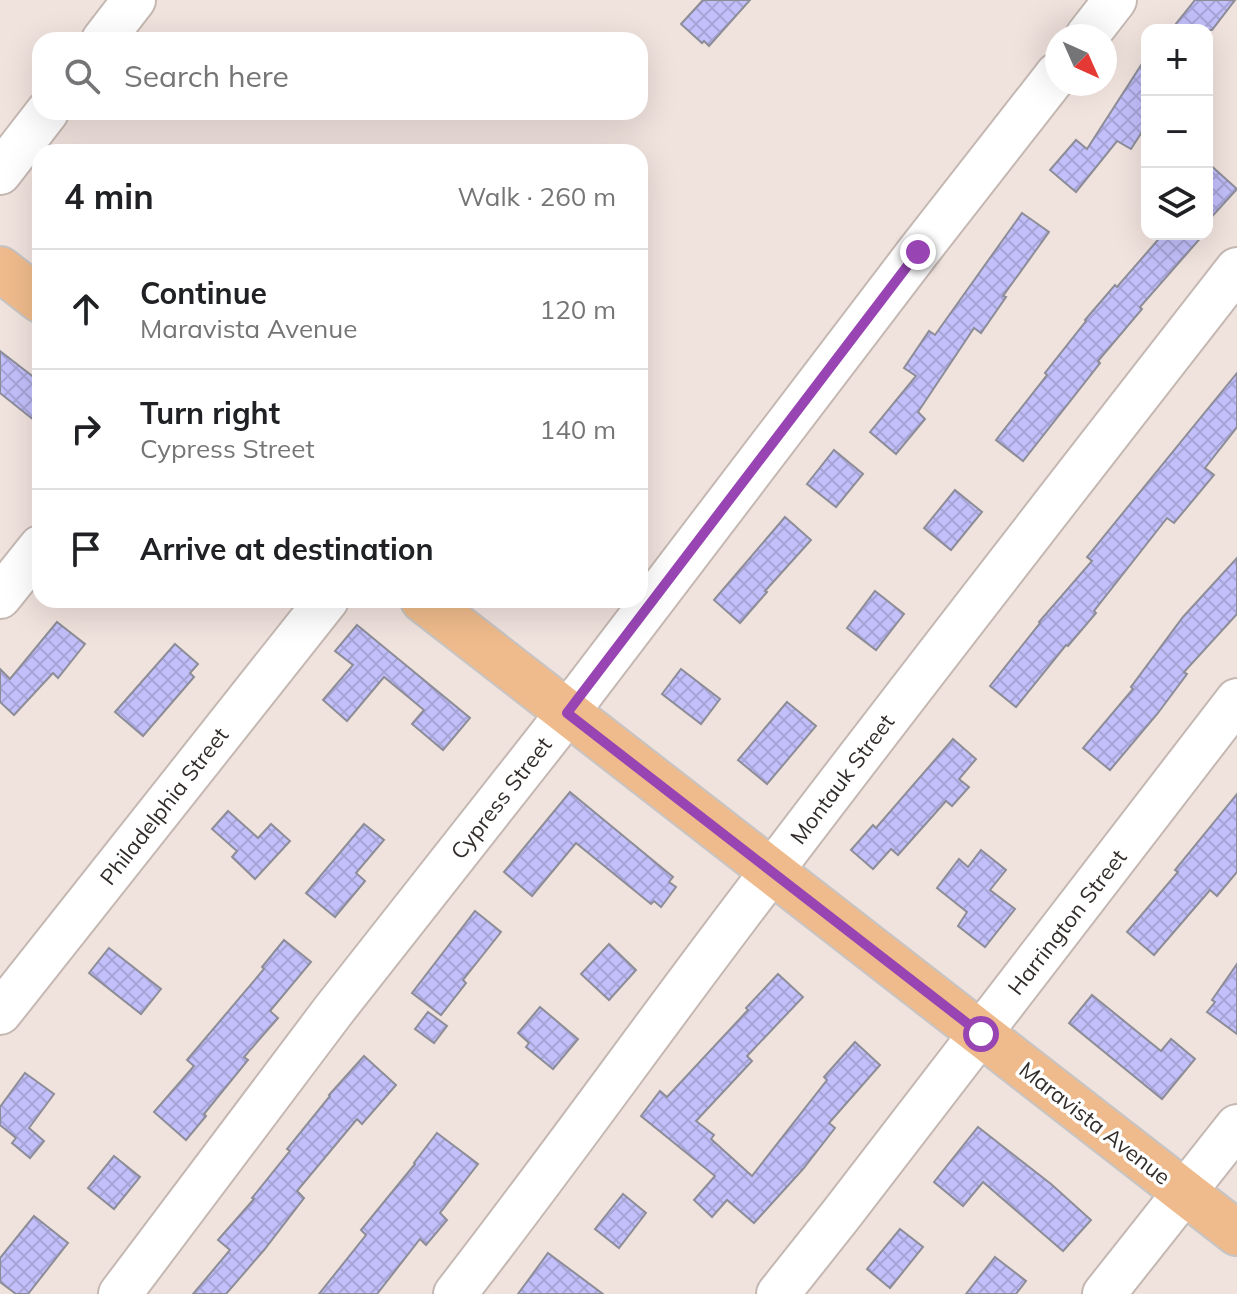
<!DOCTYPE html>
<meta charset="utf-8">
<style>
:root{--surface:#fff;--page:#f2f2f2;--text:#202124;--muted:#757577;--line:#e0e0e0}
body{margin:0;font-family:Mulish,sans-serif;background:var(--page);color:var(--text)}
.controls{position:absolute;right:24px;top:24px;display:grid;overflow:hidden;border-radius:16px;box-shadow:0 8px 32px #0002}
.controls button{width:72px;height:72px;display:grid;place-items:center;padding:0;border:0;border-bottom:2px solid var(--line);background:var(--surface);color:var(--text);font:40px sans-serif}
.compass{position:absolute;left:1045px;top:24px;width:72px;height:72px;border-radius:50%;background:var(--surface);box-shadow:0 8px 32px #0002;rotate:135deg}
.stop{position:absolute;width:24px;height:24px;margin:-18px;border:6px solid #9845b3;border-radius:50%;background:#fff}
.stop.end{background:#9845b3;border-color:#fff;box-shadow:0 2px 8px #0008}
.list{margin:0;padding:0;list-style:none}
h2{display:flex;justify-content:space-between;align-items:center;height:104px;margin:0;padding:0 32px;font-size:34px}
h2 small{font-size:26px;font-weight:400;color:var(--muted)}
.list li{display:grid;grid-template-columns:52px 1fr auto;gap:24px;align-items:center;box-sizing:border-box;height:120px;padding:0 32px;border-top:2px solid var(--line)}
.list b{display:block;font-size:30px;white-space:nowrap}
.list p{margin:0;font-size:26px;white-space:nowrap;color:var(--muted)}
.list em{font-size:26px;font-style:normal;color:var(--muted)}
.icon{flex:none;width:44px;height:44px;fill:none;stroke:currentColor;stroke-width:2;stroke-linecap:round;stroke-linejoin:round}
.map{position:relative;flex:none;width:1237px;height:1294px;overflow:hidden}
.search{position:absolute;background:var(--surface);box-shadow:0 8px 32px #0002;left:32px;top:32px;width:616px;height:88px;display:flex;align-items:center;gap:20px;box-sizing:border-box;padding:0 28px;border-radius:24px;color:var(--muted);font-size:30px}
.panel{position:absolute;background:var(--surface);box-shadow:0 8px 32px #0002;left:32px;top:144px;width:616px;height:464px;border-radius:24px}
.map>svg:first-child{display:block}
</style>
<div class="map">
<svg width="1237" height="1294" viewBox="0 0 1237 1294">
<defs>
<pattern id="building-cross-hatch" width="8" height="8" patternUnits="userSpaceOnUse" patternTransform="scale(2)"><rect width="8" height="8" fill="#c2bffb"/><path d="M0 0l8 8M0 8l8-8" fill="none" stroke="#a7a4d7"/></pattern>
</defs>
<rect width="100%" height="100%" fill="#f0e2dd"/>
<g fill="url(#building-cross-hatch)" stroke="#8d8d98" stroke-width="2">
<path d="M 703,0 L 750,0 L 709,46 L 704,41 L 702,43 L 681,24 Z"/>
<path d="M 1195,0 L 1235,0 L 1212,30 L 1171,30 Z"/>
<path d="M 1147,56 L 1147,124 L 1131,149 L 1117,141 L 1076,192 L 1050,170 L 1076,140 L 1087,149 Z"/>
<path d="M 1207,162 L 1237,189 L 1207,222 Z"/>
<path d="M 1022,213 L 1049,232 L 1003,296 L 1006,297 L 981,333 L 974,328 L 918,412 L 925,419 L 896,454 L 870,432 L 916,376 L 904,368 L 929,331 L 935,335 Z"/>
<path d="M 1163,234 L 1204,234 L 1140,307 L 1142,309 L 1098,361 L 1100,363 L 1023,461 L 996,440 L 1047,375 L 1045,373 L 1086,321 L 1085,320 L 1115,285 L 1117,287 Z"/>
<path d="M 0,351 L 40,382 L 40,425 L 0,393 Z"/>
<path d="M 1237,373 L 1237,427 L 1205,468 L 1214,475 L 1174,523 L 1167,518 L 1094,611 L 1096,613 L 1068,646 L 1066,645 L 1016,707 L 990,686 L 1040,623 L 1039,622 L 1092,561 L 1087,557 Z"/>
<path d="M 834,450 L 863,474 L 836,507 L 807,484 Z"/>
<path d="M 955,490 L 982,512 L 951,550 L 924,528 Z"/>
<path d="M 785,517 L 811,540 L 765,591 L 767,592 L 740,623 L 714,600 Z"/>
<path d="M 1237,558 L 1237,614 L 1184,672 L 1187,674 L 1158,713 L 1110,770 L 1083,748 L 1133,689 L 1131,687 L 1183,617 Z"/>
<path d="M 875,591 L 904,614 L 876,650 L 847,628 Z"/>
<path d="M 57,622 L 85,644 L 58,678 L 53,673 L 14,715 L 0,702 L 0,669 L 10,679 Z"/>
<path d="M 357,625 L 470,718 L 443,750 L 412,724 L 424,710 L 384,677 L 347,721 L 323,700 L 353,665 L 335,651 Z"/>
<path d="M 175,644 L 198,664 L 190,673 L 194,677 L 143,736 L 115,712 Z"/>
<path d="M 681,669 L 720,699 L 701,724 L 662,694 Z"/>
<path d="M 787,702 L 816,726 L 767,784 L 738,760 Z"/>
<path d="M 953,739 L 976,759 L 959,779 L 969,787 L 952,806 L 946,801 L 898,855 L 891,849 L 873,869 L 851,850 L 873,825 L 876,828 Z"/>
<path d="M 570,792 L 673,877 L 669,882 L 676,887 L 661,907 L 654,901 L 651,904 L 576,843 L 532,896 L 504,872 Z"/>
<path d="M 1237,794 L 1237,872 L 1217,896 L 1210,890 L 1154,955 L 1127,932 L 1178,872 L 1175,870 Z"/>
<path d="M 228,811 L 258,838 L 271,824 L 290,841 L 255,879 L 232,857 L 237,851 L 212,829 Z"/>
<path d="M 364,824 L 384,840 L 356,873 L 365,881 L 335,917 L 306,893 Z"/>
<path d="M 981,850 L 1006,870 L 990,890 L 1015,909 L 985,947 L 958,926 L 967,912 L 937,888 L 959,859 L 968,867 Z"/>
<path d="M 475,911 L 501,932 L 463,980 L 466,983 L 441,1015 L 412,993 Z"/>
<path d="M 284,940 L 311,962 L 270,1011 L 278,1018 L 244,1057 L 248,1060 L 204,1114 L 206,1116 L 186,1140 L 154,1112 L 194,1066 L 187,1060 L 264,969 L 262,967 Z"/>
<path d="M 609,944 L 636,970 L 609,1000 L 581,974 Z"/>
<path d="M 109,948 L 161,989 L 141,1014 L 89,973 Z"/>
<path d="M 1237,964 L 1237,1034 L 1207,1012 L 1215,1002 L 1212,1000 Z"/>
<path d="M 778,974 L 803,997 L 747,1056 L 752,1061 L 696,1121 L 714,1135 L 711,1139 L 752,1176 L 827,1080 L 824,1077 L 855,1042 L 880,1065 L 829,1123 L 835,1128 L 803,1169 L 754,1223 L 727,1200 L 712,1217 L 694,1200 L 715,1176 L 641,1116 L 660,1091 L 667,1097 L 748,1010 L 746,1008 Z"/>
<path d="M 1092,995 L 1161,1051 L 1171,1039 L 1195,1059 L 1162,1099 L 1069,1023 Z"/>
<path d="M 540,1007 L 578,1039 L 553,1069 L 526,1047 L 529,1043 L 518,1033 Z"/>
<path d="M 428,1012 L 447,1026 L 434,1043 L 415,1029 Z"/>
<path d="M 364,1056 L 396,1085 L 362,1124 L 357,1119 L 297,1191 L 304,1198 L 264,1250 L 226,1294 L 193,1294 L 230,1250 L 218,1240 L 254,1199 L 252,1198 L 290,1151 L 287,1149 L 330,1096 L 329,1095 Z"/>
<path d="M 25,1073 L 54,1094 L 29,1128 L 44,1141 L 30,1158 L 12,1143 L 16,1138 L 0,1125 L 0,1107 Z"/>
<path d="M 978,1127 L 1051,1184 L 1091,1220 L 1063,1251 L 983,1182 L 963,1206 L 934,1182 Z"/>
<path d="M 437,1133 L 478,1164 L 440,1213 L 447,1220 L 426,1245 L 420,1239 L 377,1294 L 319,1294 L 366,1235 L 361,1230 L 415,1164 L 414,1163 Z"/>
<path d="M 114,1156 L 140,1177 L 114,1209 L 88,1188 Z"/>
<path d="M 623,1194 L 646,1213 L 619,1248 L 595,1229 Z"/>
<path d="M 34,1216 L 68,1243 L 28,1294 L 16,1294 L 0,1282 L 0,1258 Z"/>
<path d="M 900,1229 L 923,1247 L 890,1288 L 867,1269 Z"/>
<path d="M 548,1253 L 603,1294 L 518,1294 Z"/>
<path d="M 995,1257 L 1026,1281 L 1016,1294 L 966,1294 Z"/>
</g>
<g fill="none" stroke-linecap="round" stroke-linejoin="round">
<defs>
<g id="minor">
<path d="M 1087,36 L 1115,0"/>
<path d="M 103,40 L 134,0"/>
<path d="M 0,173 L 47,112"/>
<path d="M 0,597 L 40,547"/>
<path d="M 0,1013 L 327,600"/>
<path d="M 120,1294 L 333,1011 L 551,734 L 918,252 L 1057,74"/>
<path d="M 455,1294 C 560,1159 658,1020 762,884 C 918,678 1078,473 1237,269"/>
<path d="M 778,1294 L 840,1216 L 1237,700"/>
<path d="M 1104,1294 L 1237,1126"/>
</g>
<g id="major">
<path d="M 0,269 L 40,300"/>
<path d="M 423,600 L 1237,1233"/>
</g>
</defs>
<use href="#minor" stroke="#c5b8b3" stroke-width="46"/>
<use href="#major" stroke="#c6c4c4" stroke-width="48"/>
<use href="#minor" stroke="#fff" stroke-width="42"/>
<use href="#major" stroke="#efbb8c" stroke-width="44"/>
</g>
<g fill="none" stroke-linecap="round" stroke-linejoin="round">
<path stroke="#9845b3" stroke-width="10" d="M 918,252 L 567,713 L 981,1034"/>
</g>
<g text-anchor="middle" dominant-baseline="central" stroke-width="7" stroke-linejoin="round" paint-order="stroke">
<g font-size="22" fill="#322d2b" stroke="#fff">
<text transform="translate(842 779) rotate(-53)">Montauk Street</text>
<text transform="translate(501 798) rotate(-52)">Cypress Street</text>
<text transform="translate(164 806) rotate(-52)">Philadelphia Street</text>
<text transform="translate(1067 922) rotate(-52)">Harrington Street</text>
<text transform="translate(1095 1123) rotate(38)">Maravista Avenue</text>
</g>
</g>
</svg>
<div class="controls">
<button>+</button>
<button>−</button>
<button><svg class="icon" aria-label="layers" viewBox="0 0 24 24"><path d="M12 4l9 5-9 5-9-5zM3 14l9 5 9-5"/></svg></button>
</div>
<svg class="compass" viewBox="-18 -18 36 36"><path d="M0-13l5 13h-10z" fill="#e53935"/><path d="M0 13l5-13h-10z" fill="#757577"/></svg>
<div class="stop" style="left:981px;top:1034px"></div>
<div class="stop end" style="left:918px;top:252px"></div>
<div class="search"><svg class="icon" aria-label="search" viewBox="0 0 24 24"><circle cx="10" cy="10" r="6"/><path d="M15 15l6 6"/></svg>Search here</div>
<section class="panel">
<h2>4 min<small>Walk · 260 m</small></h2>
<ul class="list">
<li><svg class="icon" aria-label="ahead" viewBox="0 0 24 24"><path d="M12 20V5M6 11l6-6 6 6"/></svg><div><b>Continue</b><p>Maravista Avenue</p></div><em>120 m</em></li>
<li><svg class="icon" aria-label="right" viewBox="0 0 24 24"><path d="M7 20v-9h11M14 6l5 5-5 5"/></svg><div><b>Turn right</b><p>Cypress Street</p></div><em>140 m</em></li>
<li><svg class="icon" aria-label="arrive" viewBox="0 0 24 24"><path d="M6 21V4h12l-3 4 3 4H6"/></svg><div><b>Arrive at destination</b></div></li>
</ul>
</section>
</div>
